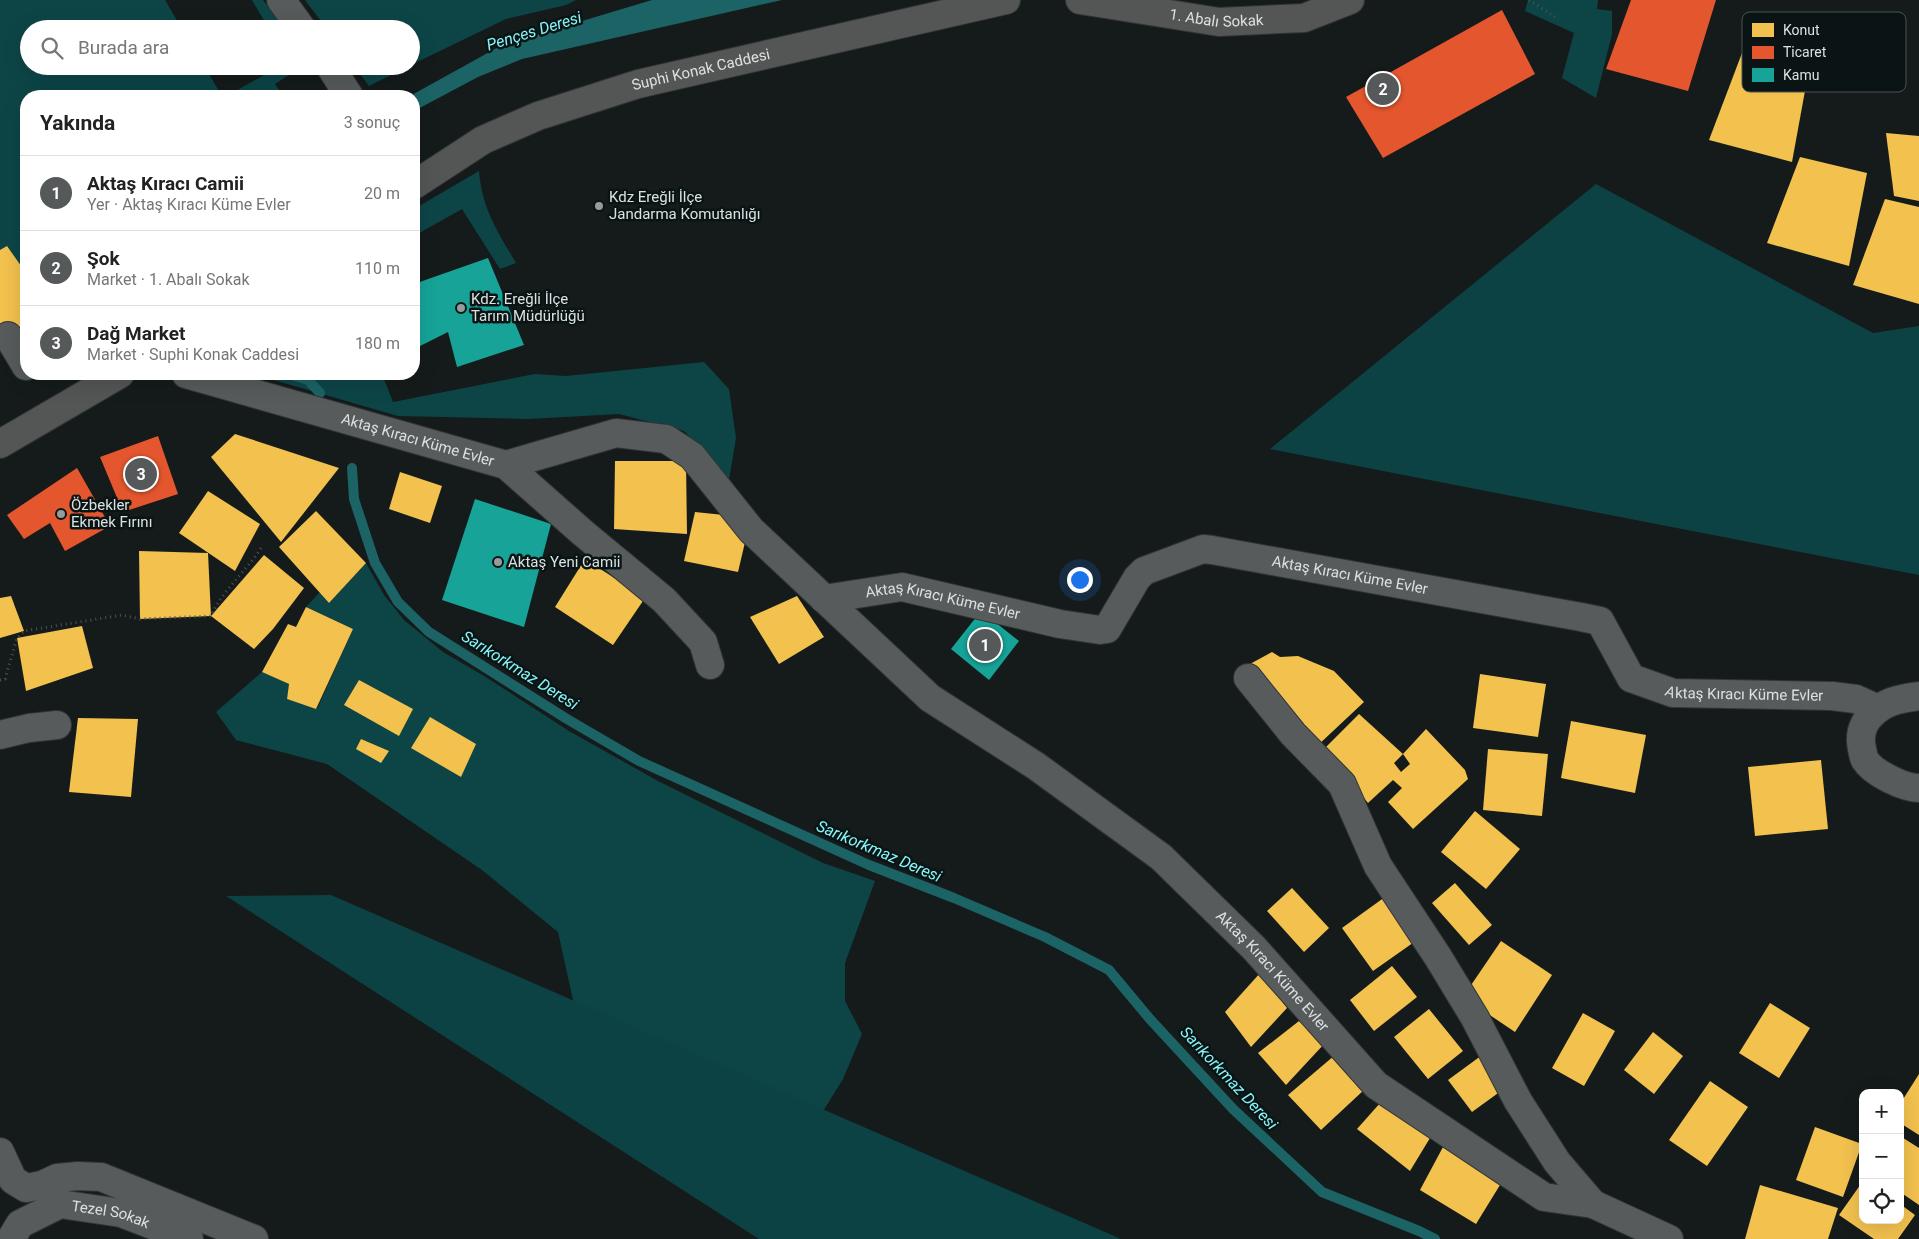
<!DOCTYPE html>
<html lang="tr">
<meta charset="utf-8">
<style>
:root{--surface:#fff;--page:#f2f2f2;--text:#222;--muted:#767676;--line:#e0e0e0;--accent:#565959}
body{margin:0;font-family:Roboto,sans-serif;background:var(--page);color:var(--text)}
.controls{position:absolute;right:15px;bottom:15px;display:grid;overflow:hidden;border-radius:10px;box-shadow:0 5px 20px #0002}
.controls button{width:45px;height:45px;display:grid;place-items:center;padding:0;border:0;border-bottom:1px solid var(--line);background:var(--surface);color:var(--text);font:25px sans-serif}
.you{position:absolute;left:1079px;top:579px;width:18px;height:18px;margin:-12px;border:4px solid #fff;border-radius:50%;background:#1a73e8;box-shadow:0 0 0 8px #1a73e833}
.badge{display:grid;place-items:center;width:32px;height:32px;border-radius:50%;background:var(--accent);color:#fff;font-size:16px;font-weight:700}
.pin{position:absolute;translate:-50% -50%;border:2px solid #fff;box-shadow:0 1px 5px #0006}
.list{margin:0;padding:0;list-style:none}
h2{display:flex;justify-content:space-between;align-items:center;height:65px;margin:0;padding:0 20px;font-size:21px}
h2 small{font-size:16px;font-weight:400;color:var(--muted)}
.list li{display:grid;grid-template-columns:32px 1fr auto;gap:15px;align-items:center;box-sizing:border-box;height:75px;padding:0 20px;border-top:1px solid var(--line)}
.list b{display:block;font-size:19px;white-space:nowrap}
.list p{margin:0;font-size:16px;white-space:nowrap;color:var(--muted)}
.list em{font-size:16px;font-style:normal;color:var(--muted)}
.icon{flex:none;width:28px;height:28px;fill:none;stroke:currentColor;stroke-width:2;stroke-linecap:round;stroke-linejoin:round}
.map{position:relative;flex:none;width:1919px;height:1239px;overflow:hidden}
.search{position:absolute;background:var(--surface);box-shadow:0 5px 20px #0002;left:20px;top:20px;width:400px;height:55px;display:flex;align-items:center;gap:12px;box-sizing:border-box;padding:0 18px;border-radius:28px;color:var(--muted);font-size:19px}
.panel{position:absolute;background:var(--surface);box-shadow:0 5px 20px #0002;left:20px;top:90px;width:400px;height:290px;border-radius:20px}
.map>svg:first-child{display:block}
</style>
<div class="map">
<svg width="1919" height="1239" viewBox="0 0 1919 1239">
<rect width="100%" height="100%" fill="#151b1b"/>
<g fill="#0d4547">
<path d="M 0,0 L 165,0 L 182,29 L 29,29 L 29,66 L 204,66 L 222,96 L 26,96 L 26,327 L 0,344 Z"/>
<path d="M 252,0 L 263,0 L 285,29 L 269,29 Z"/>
<path d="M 305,0 L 576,0 L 566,5 L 506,19 L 411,65 L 411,29 L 327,29 Z"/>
<path d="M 1528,0 L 1598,0 L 1597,9 L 1612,11 L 1612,34 L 1596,98 L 1562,78 L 1574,33 L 1525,11 Z"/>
<path d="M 280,66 L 303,66 L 275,84 L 283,96 L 227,96 Z"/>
<path d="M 354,66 L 409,66 L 369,86 Z"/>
<path d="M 479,171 C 482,209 497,230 516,263 L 500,269 L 462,209 L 414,236 L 414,209 Z"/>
<path d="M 704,362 L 729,389 L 736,438 L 729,480 L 684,431 L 619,414 L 528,419 L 398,416 L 253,374 L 382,374 L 393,402 L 535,374 L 566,376 Z"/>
<path d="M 366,563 L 384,595 L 404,620 L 443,652 L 484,676 L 569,731 L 658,781 L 823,863 L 875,881 L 845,963 L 845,1001 L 862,1034 L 843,1079 L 810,1132 L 579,1027 L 558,932 L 482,870 L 327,764 L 236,740 L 216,712 L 262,672 L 289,684 L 287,699 L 317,709 L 353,629 L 306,607 L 320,592 L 329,603 Z"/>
</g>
<g fill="#0c4244">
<path d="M 1596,184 L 1873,333 L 1919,326 L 1919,575 L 1270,449 Z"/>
<path d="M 331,895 L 1121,1239 L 759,1239 L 226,896 Z"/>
</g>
<path fill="#1b6365" d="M 652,0 L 782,0 L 522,59 L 478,77 L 414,111 L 414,96 L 410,96 L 502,45 Z"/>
<g fill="#f2c14e">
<path d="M 1742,53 L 1809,69 L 1792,162 L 1709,140 Z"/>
<path d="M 1886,133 L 1919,136 L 1919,201 L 1894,196 Z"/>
<path d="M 1800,157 L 1867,173 L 1849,266 L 1767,243 Z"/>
<path d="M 1885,199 L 1919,207 L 1919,304 L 1853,285 Z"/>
<path d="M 7,246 L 26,273 L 26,324 L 0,341 L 0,250 Z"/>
<path d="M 235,434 L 339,468 L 281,542 L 211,457 Z"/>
<path d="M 615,461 L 686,461 L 687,534 L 614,529 Z"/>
<path d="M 400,472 L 442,486 L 430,523 L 389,509 Z"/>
<path d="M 208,491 L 260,524 L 235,571 L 179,533 Z"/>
<path d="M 316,511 L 366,563 L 329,603 L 279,547 Z"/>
<path d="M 695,512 L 724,515 L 746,538 L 738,572 L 684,561 Z"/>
<path d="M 139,551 L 208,553 L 211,616 L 140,619 Z"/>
<path d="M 264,555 L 304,588 L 273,629 L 254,649 L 211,616 Z"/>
<path d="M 585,559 L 645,598 L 613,645 L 555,607 Z"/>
<path d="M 11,596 L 24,631 L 0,638 L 0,598 Z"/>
<path d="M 797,596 L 824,637 L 779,664 L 750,617 Z"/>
<path d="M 306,607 L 353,629 L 316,709 L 287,699 L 289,684 L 262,672 L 288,624 L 296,627 Z"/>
<path d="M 82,626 L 93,668 L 26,691 L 17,638 Z"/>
<path d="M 1272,652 L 1280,657 L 1298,656 L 1334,671 L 1364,702 L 1316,747 L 1281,711 L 1250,664 Z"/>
<path d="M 1480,674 L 1546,684 L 1538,737 L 1473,728 Z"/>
<path d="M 359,680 L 413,709 L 399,736 L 344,705 Z"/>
<path d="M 1359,714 L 1403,754 L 1394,763 L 1401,772 L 1410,764 L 1403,754 L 1426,729 L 1465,770 L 1468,779 L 1413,829 L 1388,802 L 1402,788 L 1393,780 L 1368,803 L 1324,749 Z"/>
<path d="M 430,717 L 476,744 L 461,777 L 411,748 Z"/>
<path d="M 78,718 L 138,719 L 131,797 L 69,792 Z"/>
<path d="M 1571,721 L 1646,735 L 1635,793 L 1561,778 Z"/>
<path d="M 361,739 L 389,751 L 381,763 L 356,749 Z"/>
<path d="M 1488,749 L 1548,754 L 1542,816 L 1483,810 Z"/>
<path d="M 1821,760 L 1828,829 L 1755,836 L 1748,767 Z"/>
<path d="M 1475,811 L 1520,849 L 1486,889 L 1441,852 Z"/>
<path d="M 1455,883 L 1492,925 L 1469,945 L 1432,903 Z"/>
<path d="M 1292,888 L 1329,928 L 1304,952 L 1267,911 Z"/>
<path d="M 1396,889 L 1427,933 L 1373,971 L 1342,928 Z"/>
<path d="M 1501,941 L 1552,975 L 1515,1032 L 1463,997 Z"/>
<path d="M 1392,966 L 1417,997 L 1374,1031 L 1350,1000 Z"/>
<path d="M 1261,972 L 1287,1008 L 1251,1047 L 1225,1012 Z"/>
<path d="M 1770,1003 L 1810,1028 L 1779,1078 L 1739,1053 Z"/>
<path d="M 1429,1009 L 1463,1051 L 1428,1079 L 1394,1037 Z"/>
<path d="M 1583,1013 L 1615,1031 L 1584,1086 L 1552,1068 Z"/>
<path d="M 1299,1021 L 1325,1043 L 1286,1085 L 1258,1053 Z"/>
<path d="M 1653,1032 L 1683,1056 L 1654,1094 L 1624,1070 Z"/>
<path d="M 1489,1050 L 1512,1083 L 1472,1112 L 1448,1080 Z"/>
<path d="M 1335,1055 L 1365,1089 L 1321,1130 L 1288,1095 Z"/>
<path d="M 1919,1074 L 1919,1135 L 1900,1123 L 1900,1104 Z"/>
<path d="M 1710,1081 L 1748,1107 L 1707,1166 L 1669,1140 Z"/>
<path d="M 1381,1102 L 1430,1138 L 1410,1171 L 1357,1129 Z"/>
<path d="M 1815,1127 L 1862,1144 L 1843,1197 L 1796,1180 Z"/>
<path d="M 1900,1136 L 1919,1148 L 1919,1205 L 1900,1192 Z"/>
<path d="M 1443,1147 L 1500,1185 L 1476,1224 L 1420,1190 Z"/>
<path d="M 1863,1181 L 1863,1220 L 1900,1220 L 1900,1204 L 1915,1215 L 1898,1239 L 1874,1239 L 1839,1215 Z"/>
<path d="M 1760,1185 L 1838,1208 L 1828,1239 L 1745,1239 Z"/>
</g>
<g fill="#e4572e">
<path d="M 1631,0 L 1716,0 L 1688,91 L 1606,69 Z"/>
<path d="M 1502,10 L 1535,74 L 1383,158 L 1346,97 Z"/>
<path d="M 158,436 L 178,494 L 123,512 L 100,457 Z"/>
<path d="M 77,468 L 110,526 L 65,551 L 50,523 L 24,539 L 7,515 Z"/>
</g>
<g fill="#17a398">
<path d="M 488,258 L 524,345 L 457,367 L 448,332 L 414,349 L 414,284 Z"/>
<path d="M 475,499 L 551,524 L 524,627 L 442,600 Z"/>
<path d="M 981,611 L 1019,641 L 989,680 L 951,649 Z"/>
</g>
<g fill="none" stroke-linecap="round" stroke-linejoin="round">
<g stroke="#1b6365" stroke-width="10">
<path d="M 289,374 L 308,380 L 320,393"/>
<path d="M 352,468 L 354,499 L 375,563 L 398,602 L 429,632 L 567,719 L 639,761 L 869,865 L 954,898 L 1045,937 L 1109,970 L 1149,1018 L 1233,1109 L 1322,1192 L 1419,1231 L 1435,1239"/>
</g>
<defs>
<g id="street">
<path d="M 281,0 L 302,29"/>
<path d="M 330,66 L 349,96"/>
<path d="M 8,336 L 26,366"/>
<path id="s1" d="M 186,374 L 506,465 L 616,433 L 666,439 L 692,456 L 751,530 L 930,698 L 1036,766 L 1161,857 L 1254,948 L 1376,1085 L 1544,1197 L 1593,1204 L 1669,1239"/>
<path d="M 506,465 L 583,533 L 664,600 L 703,642 L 710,665"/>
<path id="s2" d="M 824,599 L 902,587 L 1060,624 L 1100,630 L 1107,629 L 1137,578 L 1144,571 L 1203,549 L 1212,550 L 1581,617 L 1600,621 L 1631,678 L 1673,693 L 1832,696 L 1856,699 L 1878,709 C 1865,719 1858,731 1862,749 C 1863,752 1863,757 1865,760 C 1873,773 1904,788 1919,788"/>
<path d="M 1248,678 L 1293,734 L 1342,784 L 1378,866 L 1438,957 L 1475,1018 L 1518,1101 L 1557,1162 L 1593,1204"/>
<path d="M 1878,709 C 1890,700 1905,698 1919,696"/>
<path d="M 0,735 L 29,728 L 57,725"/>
<path d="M 0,1152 L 13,1180 L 26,1188 L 42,1185 L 57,1178 L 78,1176 L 101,1177 L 254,1239"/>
<path id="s3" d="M 11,1239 L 20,1224 L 60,1204 L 121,1213 L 189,1239"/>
</g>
<g id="secondary">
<path id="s4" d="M 1080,0 L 1219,22 L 1304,18 L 1350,0"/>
<path id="s5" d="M 414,185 L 483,140 L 538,116 L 638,84 L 1006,0"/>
<path d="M 0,444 L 120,374"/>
</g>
</defs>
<use href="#street" stroke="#313535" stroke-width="30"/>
<use href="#secondary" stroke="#313535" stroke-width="30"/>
<g stroke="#4f5353" stroke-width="3" stroke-dasharray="1 4" stroke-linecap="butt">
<path d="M 1529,0 L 1555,17"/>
<path d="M 0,680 L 5,679 L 17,638 L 24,631 L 122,615 L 140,619 L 211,616 C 223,589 248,570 263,545"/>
</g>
<use href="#street" stroke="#575b5b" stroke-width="28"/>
<use href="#secondary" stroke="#545655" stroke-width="28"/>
</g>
<g fill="#959c9c" stroke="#0a1414" stroke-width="2">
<circle cx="599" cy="206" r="5"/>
<circle cx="461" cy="308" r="5"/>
<circle cx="61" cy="514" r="5"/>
<circle cx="498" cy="562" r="5"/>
</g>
<g text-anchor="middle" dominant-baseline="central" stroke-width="5" stroke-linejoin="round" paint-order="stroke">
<g font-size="15" fill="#dae1e1" stroke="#0a1414">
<text stroke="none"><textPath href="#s4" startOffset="138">1. Abalı Sokak</textPath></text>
<text stroke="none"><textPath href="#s5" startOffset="312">Suphi Konak Caddesi</textPath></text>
<text stroke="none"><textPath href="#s1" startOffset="241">Aktaş Kıracı Küme Evler</textPath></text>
<text stroke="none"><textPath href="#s2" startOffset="570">Aktaş Kıracı Küme Evler</textPath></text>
<text stroke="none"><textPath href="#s2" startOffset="121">Aktaş Kıracı Küme Evler</textPath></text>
<text stroke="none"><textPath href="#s2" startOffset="1005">Aktaş Kıracı Küme Evler</textPath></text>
<text stroke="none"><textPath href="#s1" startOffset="1309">Aktaş Kıracı Küme Evler</textPath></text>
<text stroke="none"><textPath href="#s3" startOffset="114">Tezel Sokak</textPath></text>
</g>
<g font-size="15" fill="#dae1e1" stroke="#0a1414" text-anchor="start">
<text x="609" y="197">Kdz Ereğli İlçe<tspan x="609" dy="17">Jandarma Komutanlığı</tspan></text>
<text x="471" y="299">Kdz. Ereğli İlçe<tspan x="471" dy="17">Tarım Müdürlüğü</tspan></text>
<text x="71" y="505">Özbekler<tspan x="71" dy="17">Ekmek Fırını</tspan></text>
<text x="508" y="562">Aktaş Yeni Camii</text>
</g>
<g font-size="16" font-style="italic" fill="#86f6f9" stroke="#0a1414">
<text transform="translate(534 31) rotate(-17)">Pençes Deresi</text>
<text transform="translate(520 670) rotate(32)">Sarıkorkmaz Deresi</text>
<text transform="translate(879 851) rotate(23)">Sarıkorkmaz Deresi</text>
<text transform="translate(1229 1078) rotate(47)">Sarıkorkmaz Deresi</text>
</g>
</g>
<rect x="1742" y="12" width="164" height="80" rx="8" fill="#0a1414" stroke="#485252" stroke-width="1"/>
<rect x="1752" y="23" width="22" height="14" fill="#f2c14e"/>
<rect x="1752" y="46" width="22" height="13" fill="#e4572e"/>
<rect x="1752" y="68" width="22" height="14" fill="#17a398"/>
<g font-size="14" fill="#dae1e1">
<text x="1783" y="35">Konut</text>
<text x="1783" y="57">Ticaret</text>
<text x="1783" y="80">Kamu</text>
</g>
</svg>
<div class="controls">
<button>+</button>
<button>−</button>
<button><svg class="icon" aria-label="locate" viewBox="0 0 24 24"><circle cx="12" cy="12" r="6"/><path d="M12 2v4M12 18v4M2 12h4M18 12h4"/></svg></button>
</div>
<div class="you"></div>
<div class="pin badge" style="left:985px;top:645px">1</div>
<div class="pin badge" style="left:1383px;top:89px">2</div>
<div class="pin badge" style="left:141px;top:474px">3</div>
<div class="search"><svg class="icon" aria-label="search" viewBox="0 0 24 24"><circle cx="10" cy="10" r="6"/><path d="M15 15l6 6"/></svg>Burada ara</div>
<section class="panel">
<h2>Yakında<small>3 sonuç</small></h2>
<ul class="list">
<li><span class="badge">1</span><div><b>Aktaş Kıracı Camii</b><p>Yer · Aktaş Kıracı Küme Evler</p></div><em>20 m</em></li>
<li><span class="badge">2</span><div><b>Şok</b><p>Market · 1. Abalı Sokak</p></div><em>110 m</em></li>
<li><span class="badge">3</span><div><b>Dağ Market</b><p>Market · Suphi Konak Caddesi</p></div><em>180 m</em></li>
</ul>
</section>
</div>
